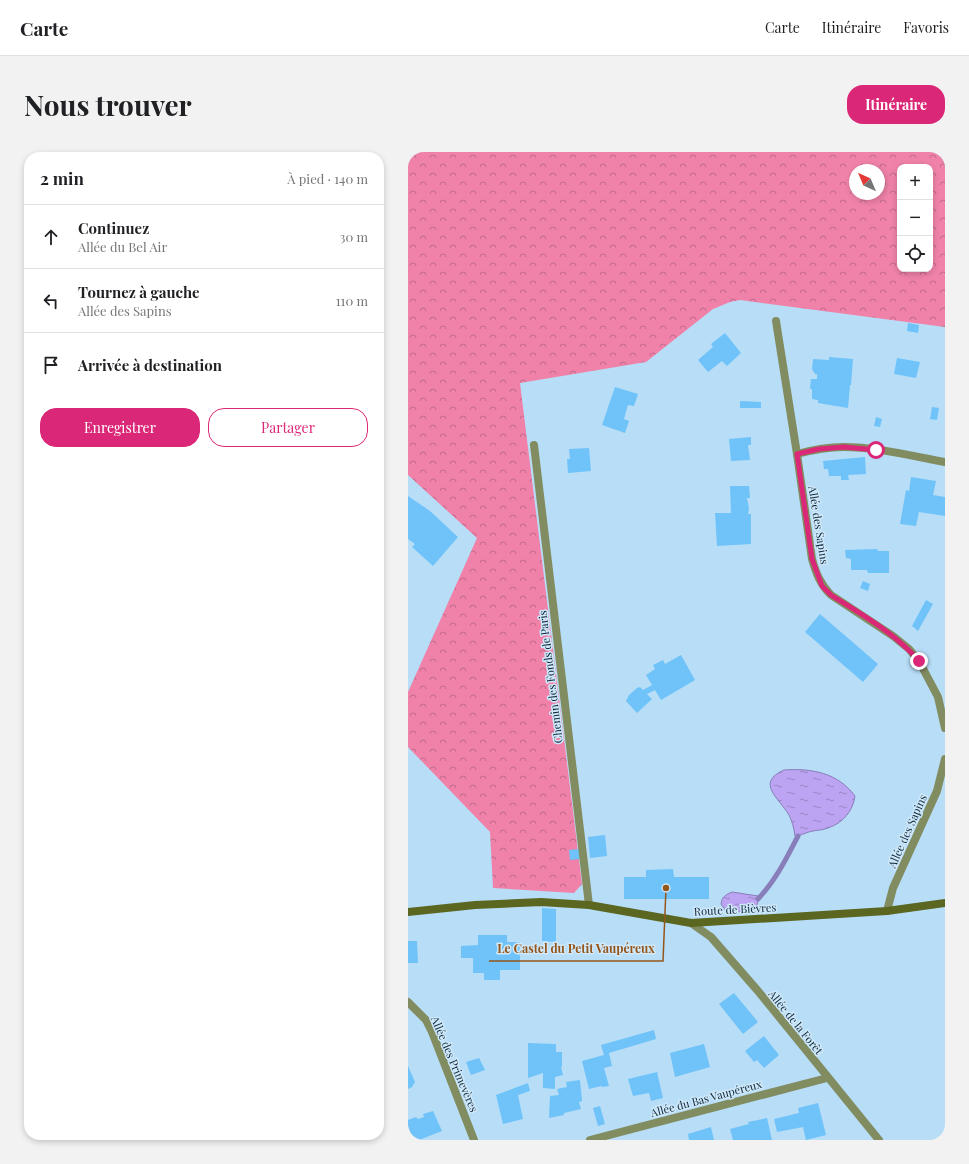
<!DOCTYPE html>
<html lang="fr">
<meta charset="utf-8">
<style>
:root{--surface:#fff;--page:#f2f2f2;--text:#202124;--muted:#757577;--line:#e0e0e0;--accent:#db2777}
body{margin:0;font-family:"Playfair Display",serif;background:var(--page);color:var(--text)}
.controls{position:absolute;right:12px;top:12px;display:grid;overflow:hidden;border-radius:8px;box-shadow:0 2px 6px #0003}
.controls button{width:36px;height:36px;display:grid;place-items:center;padding:0;border:0;border-bottom:1px solid var(--line);background:var(--surface);color:var(--text);font:20px sans-serif}
.compass{position:absolute;left:441px;top:12px;width:36px;height:36px;border-radius:50%;background:var(--surface);box-shadow:0 2px 6px #0003;rotate:316deg}
.stop{position:absolute;width:12px;height:12px;margin:-9px;border:3px solid #db2777;border-radius:50%;background:#fff}
.stop.end{background:#db2777;border-color:#fff;box-shadow:0 1px 4px #0008}
.list{margin:0;padding:0;list-style:none}
h2{display:flex;justify-content:space-between;align-items:center;height:52px;margin:0;padding:0 16px;font-size:17px}
h2 small{font-size:13px;font-weight:400;color:var(--muted)}
.list li{display:grid;grid-template-columns:26px 1fr auto;gap:12px;align-items:center;box-sizing:border-box;height:64px;padding:0 16px;border-top:1px solid var(--line)}
.list b{display:block;font-size:15px;white-space:nowrap}
.list p{margin:0;font-size:13px;white-space:nowrap;color:var(--muted)}
.list em{font-size:13px;font-style:normal;color:var(--muted)}
.actions{display:flex;gap:8px;padding:12px 16px}
.actions a{flex:1;padding:9px 0;border:1px solid var(--accent);border-radius:16px;text-align:center;font-size:14px;color:var(--accent)}
.actions .main{background:var(--accent);color:#fff}
.icon{flex:none;width:22px;height:22px;fill:none;stroke:currentColor;stroke-width:2;stroke-linecap:round;stroke-linejoin:round}
.map{position:relative;flex:none;width:537px;height:988px;overflow:hidden;border-radius:16px}
header{display:flex;align-items:center;gap:24px;box-sizing:border-box;height:56px;padding:0 20px;background:var(--surface);border-bottom:1px solid var(--line)}
header strong{font-size:19px}
nav{display:flex;gap:22px;margin-inline-start:auto;font-size:14px}
.intro{display:flex;align-items:center;justify-content:space-between;box-sizing:border-box;height:96px;padding:0 24px}
h1{margin:0;font-size:28px}
.button{padding:10px 18px;border-radius:16px;background:var(--accent);color:#fff;font-size:14px;font-weight:700}
main{display:flex;gap:24px;padding:0 24px}
aside{flex:1;background:var(--surface);border-radius:16px;box-shadow:0 2px 6px #0003}
.map>svg:first-child{display:block}
</style>
<header>
<strong>Carte</strong>
<nav><a>Carte</a><a>Itinéraire</a><a>Favoris</a></nav>
</header>
<div class="intro"><h1>Nous trouver</h1><a class="button">Itinéraire</a></div>
<main>
<aside>
<h2>2 min<small>À pied · 140 m</small></h2>
<ul class="list">
<li><svg class="icon" aria-label="ahead" viewBox="0 0 24 24"><path d="M12 20V5M6 11l6-6 6 6"/></svg><div><b>Continuez</b><p>Allée du Bel Air</p></div><em>30 m</em></li>
<li><svg class="icon" aria-label="left" viewBox="0 0 24 24"><path d="M17 20v-9H6M10 6l-5 5 5 5"/></svg><div><b>Tournez à gauche</b><p>Allée des Sapins</p></div><em>110 m</em></li>
<li><svg class="icon" aria-label="arrive" viewBox="0 0 24 24"><path d="M6 21V4h12l-3 4 3 4H6"/></svg><div><b>Arrivée à destination</b></div></li>
</ul>
<div class="actions"><a class="main">Enregistrer</a><a>Partager</a></div>
</aside>
<div class="map">
<svg width="537" height="988" viewBox="0 0 537 988">
<defs>
<pattern id="forest-crowns" width="20" height="18" patternUnits="userSpaceOnUse"><rect width="20" height="18" fill="#f082a9"/><path d="M2 6a3 3 0 1 1 6 0M12 15a3 3 0 1 1 6 0" fill="none" stroke="#c16a8b"/></pattern>
<pattern id="water-ripples" width="26" height="14" patternUnits="userSpaceOnUse"><rect width="26" height="14" fill="#bda4f2"/><path d="M2 4q2-2 4 0t4 0M15 11q2-2 4 0t4 0" fill="none" stroke="#9886c5"/></pattern>
</defs>
<rect width="100%" height="100%" fill="#b7ddf7"/>
<path fill="url(#forest-crowns)" fill-rule="evenodd" d="M 0,0 L 537,0 L 537,175 L 332,148 L 322,150 L 305,157 L 238,210 L 112,231 L 174,732 L 166,741 L 85,736 L 82,680 L 0,595 L 0,540 L 69,386 L 0,323 ZM 492,15 L 522,15 L 522,117 L 492,117 ZM 447,18 L 471,18 L 471,42 L 447,42 Z"/>
<g fill="url(#water-ripples)" stroke="#887eba">
<path d="M 376,618 C 404,616 430,621 447,644 C 445,659 435,671 420,676 C 415,678 410,678 405,679 C 398,680 393,684 387,684 C 386,676 384,669 381,663 C 371,646 347,631 376,618 Z"/>
<path d="M 324,740 L 350,744 C 352,763 334,759 321,760 L 318,759 L 313,752 C 314,745 317,743 324,740 Z"/>
</g>
<g fill="none" stroke-linecap="round" stroke-linejoin="round">
<path stroke="#887eba" stroke-width="5" d="M 350,747 C 368,728 378,707 390,684"/>
</g>
<g fill="#6fc3f9">
<path d="M 500,171 L 511,173 L 510,181 L 499,179 Z"/>
<path d="M 317,181 L 333,201 L 319,214 L 314,209 L 300,220 L 290,208 L 305,195 L 303,192 Z"/>
<path d="M 421,205 L 445,207 L 443,233 L 442,233 L 440,256 L 410,251 L 410,248 L 404,247 L 404,237 L 402,237 L 403,227 L 409,227 L 409,222 L 407,222 L 404,217 L 405,207 L 421,208 Z"/>
<path d="M 489,206 L 512,210 L 508,226 L 486,222 Z"/>
<path d="M 207,235 L 230,242 L 226,254 L 220,253 L 216,267 L 221,269 L 217,281 L 194,273 Z"/>
<path d="M 332,249 L 353,250 L 353,256 L 332,256 Z"/>
<path d="M 524,255 L 531,256 L 529,268 L 522,267 Z"/>
<path d="M 468,265 L 474,267 L 472,275 L 466,274 Z"/>
<path d="M 343,285 L 343,293 L 340,293 L 342,308 L 323,309 L 321,287 Z"/>
<path d="M 181,296 L 183,319 L 160,321 L 159,307 L 162,307 L 161,297 Z"/>
<path d="M 457,305 L 458,322 L 440,323 L 441,328 L 433,328 L 433,324 L 421,324 L 420,317 L 416,317 L 415,309 Z"/>
<path d="M 503,325 L 528,329 L 525,343 L 537,345 L 537,364 L 511,360 L 508,374 L 492,372 L 498,338 L 501,339 Z"/>
<path d="M 322,334 L 341,334 L 342,346 L 339,346 L 340,351 L 341,357 L 340,362 L 343,362 L 343,392 L 309,394 L 307,361 L 323,361 Z"/>
<path d="M 0,344 L 22,359 L 50,385 L 25,414 L 4,395 L 7,392 L 0,387 Z"/>
<path d="M 469,397 L 470,399 L 481,399 L 481,421 L 460,421 L 459,418 L 443,418 L 443,407 L 438,406 L 437,398 Z"/>
<path d="M 455,429 L 462,432 L 460,439 L 452,436 Z"/>
<path d="M 518,448 L 525,452 L 510,479 L 504,474 Z"/>
<path d="M 412,462 L 470,512 L 455,530 L 397,480 Z"/>
<path d="M 273,503 L 287,528 L 253,548 L 247,538 L 239,542 L 244,547 L 229,561 L 218,549 L 221,543 L 229,536 L 232,535 L 235,538 L 244,533 L 238,523 L 247,517 L 245,513 L 255,508 L 257,512 Z"/>
<path d="M 197,683 L 199,704 L 182,706 L 180,685 Z"/>
<path d="M 171,697 L 172,707 L 162,708 L 161,698 Z"/>
<path d="M 265,717 L 266,725 L 301,725 L 301,747 L 216,747 L 216,725 L 238,725 L 238,718 Z"/>
<path d="M 134,756 L 148,757 L 148,790 L 134,789 Z"/>
<path d="M 70,783 L 99,783 L 99,790 L 112,790 L 112,818 L 92,818 L 92,828 L 76,828 L 76,821 L 65,821 L 65,806 L 53,806 L 53,794 L 70,793 Z"/>
<path d="M 0,789 L 9,789 L 10,811 L 0,811 Z"/>
<path d="M 326,841 L 350,870 L 335,882 L 311,852 Z"/>
<path d="M 246,878 L 248,887 L 201,901 L 204,914 L 196,916 L 201,934 L 194,935 L 193,934 L 181,937 L 174,909 L 196,903 L 193,893 Z"/>
<path d="M 356,884 L 371,903 L 356,916 L 349,908 L 346,910 L 337,899 Z"/>
<path d="M 120,891 L 148,892 L 148,900 L 154,900 L 154,915 L 153,915 L 155,923 L 147,925 L 147,937 L 135,936 L 135,921 L 120,926 Z"/>
<path d="M 296,892 L 302,915 L 267,925 L 262,901 Z"/>
<path d="M 71,906 L 77,918 L 63,923 L 58,910 Z"/>
<path d="M 0,914 L 7,930 L 4,935 L 0,937 Z"/>
<path d="M 249,920 L 255,946 L 243,949 L 241,941 L 225,944 L 220,927 Z"/>
<path d="M 172,928 L 174,949 L 171,950 L 173,957 L 156,961 L 156,963 L 141,966 L 142,944 L 151,943 L 149,937 L 159,935 L 158,930 Z"/>
<path d="M 120,931 L 122,939 L 110,943 L 115,967 L 95,972 L 88,943 Z"/>
<path d="M 410,951 L 418,983 L 398,988 L 395,975 L 369,980 L 366,967 L 391,961 L 390,956 Z"/>
<path d="M 192,954 L 197,972 L 190,974 L 185,956 Z"/>
<path d="M 25,959 L 34,979 L 11,988 L 5,988 L 0,974 L 0,968 L 8,965 L 10,967 L 16,965 L 15,962 Z"/>
<path d="M 359,966 L 364,988 L 325,988 L 322,977 L 341,972 L 340,970 Z"/>
<path d="M 303,975 L 306,988 L 281,988 L 280,982 Z"/>
</g>
<g fill="none" stroke-linecap="round" stroke-linejoin="round">
<g stroke="#828c61" stroke-width="8">
<path d="M 368,169 L 389,302 L 404,407 C 408,421 412,432 423,443 L 485,484 L 501,497 L 511,509 L 530,545 L 537,576"/>
<path d="M 126,293 L 181,753"/>
<path d="M 389,302 C 404,298 419,295 435,295 C 469,295 504,304 537,310"/>
<path d="M 479,759 L 485,736 L 529,639 L 537,607"/>
<path d="M 283,771 L 303,785 L 350,839 L 471,988"/>
<path d="M 0,850 L 18,868 L 24,880 L 66,988"/>
<path d="M 182,988 L 419,926"/>
</g>
<path stroke="#5b6721" stroke-width="8" d="M 0,760 L 67,753 L 133,750 L 181,753 L 283,771 L 479,759 L 537,751"/>
</g>
<g fill="none" stroke-linecap="round" stroke-linejoin="round">
<path stroke="#db2777" stroke-width="5" d="M 468,298 L 436,295 L 411,297 L 389,302 L 404,407 L 414,434 L 423,443 C 454,463 487,481 511,509"/>
</g>
<g text-anchor="middle" dominant-baseline="central" stroke-width="3" stroke-linejoin="round" paint-order="stroke">
<g font-size="11" fill="#0d2738" stroke="#cfe8fa">
<text transform="translate(411 373) rotate(81)">Allée des Sapins</text>
<text transform="translate(142 525) rotate(-97)">Chemin des Fonds de Paris</text>
<text transform="translate(499 679) rotate(-66)">Allée des Sapins</text>
<text transform="translate(327 757) rotate(-3)">Route de Bièvres</text>
<text transform="translate(388 870) rotate(51)">Allée de la Forêt</text>
<text transform="translate(47 912) rotate(67)">Allée des Primevères</text>
<text transform="translate(298 946) rotate(-15)">Allée du Bas Vaupéreux</text>
</g>
</g>
<path fill="none" stroke="#94551b" stroke-width="1.5" d="M258 736L255 809H81"/>
<circle fill="#94551b" stroke="#cfe8fa" stroke-width="1.5" cx="258" cy="736" r="4"/>
<g font-size="12" text-anchor="middle" font-weight="bold" fill="#94551b" stroke="#cfe8fa" stroke-width="3" stroke-linejoin="round" paint-order="stroke">
<text x="168" y="801">Le Castel du Petit Vaupéreux</text>
</g>
</svg>
<div class="controls">
<button>+</button>
<button>−</button>
<button><svg class="icon" aria-label="locate" viewBox="0 0 24 24"><circle cx="12" cy="12" r="6"/><path d="M12 2v4M12 18v4M2 12h4M18 12h4"/></svg></button>
</div>
<svg class="compass" viewBox="-18 -18 36 36"><path d="M0-13l5 13h-10z" fill="#e53935"/><path d="M0 13l5-13h-10z" fill="#757577"/></svg>
<div class="stop" style="left:468px;top:298px"></div>
<div class="stop end" style="left:511px;top:509px"></div>
</div>
</main>
